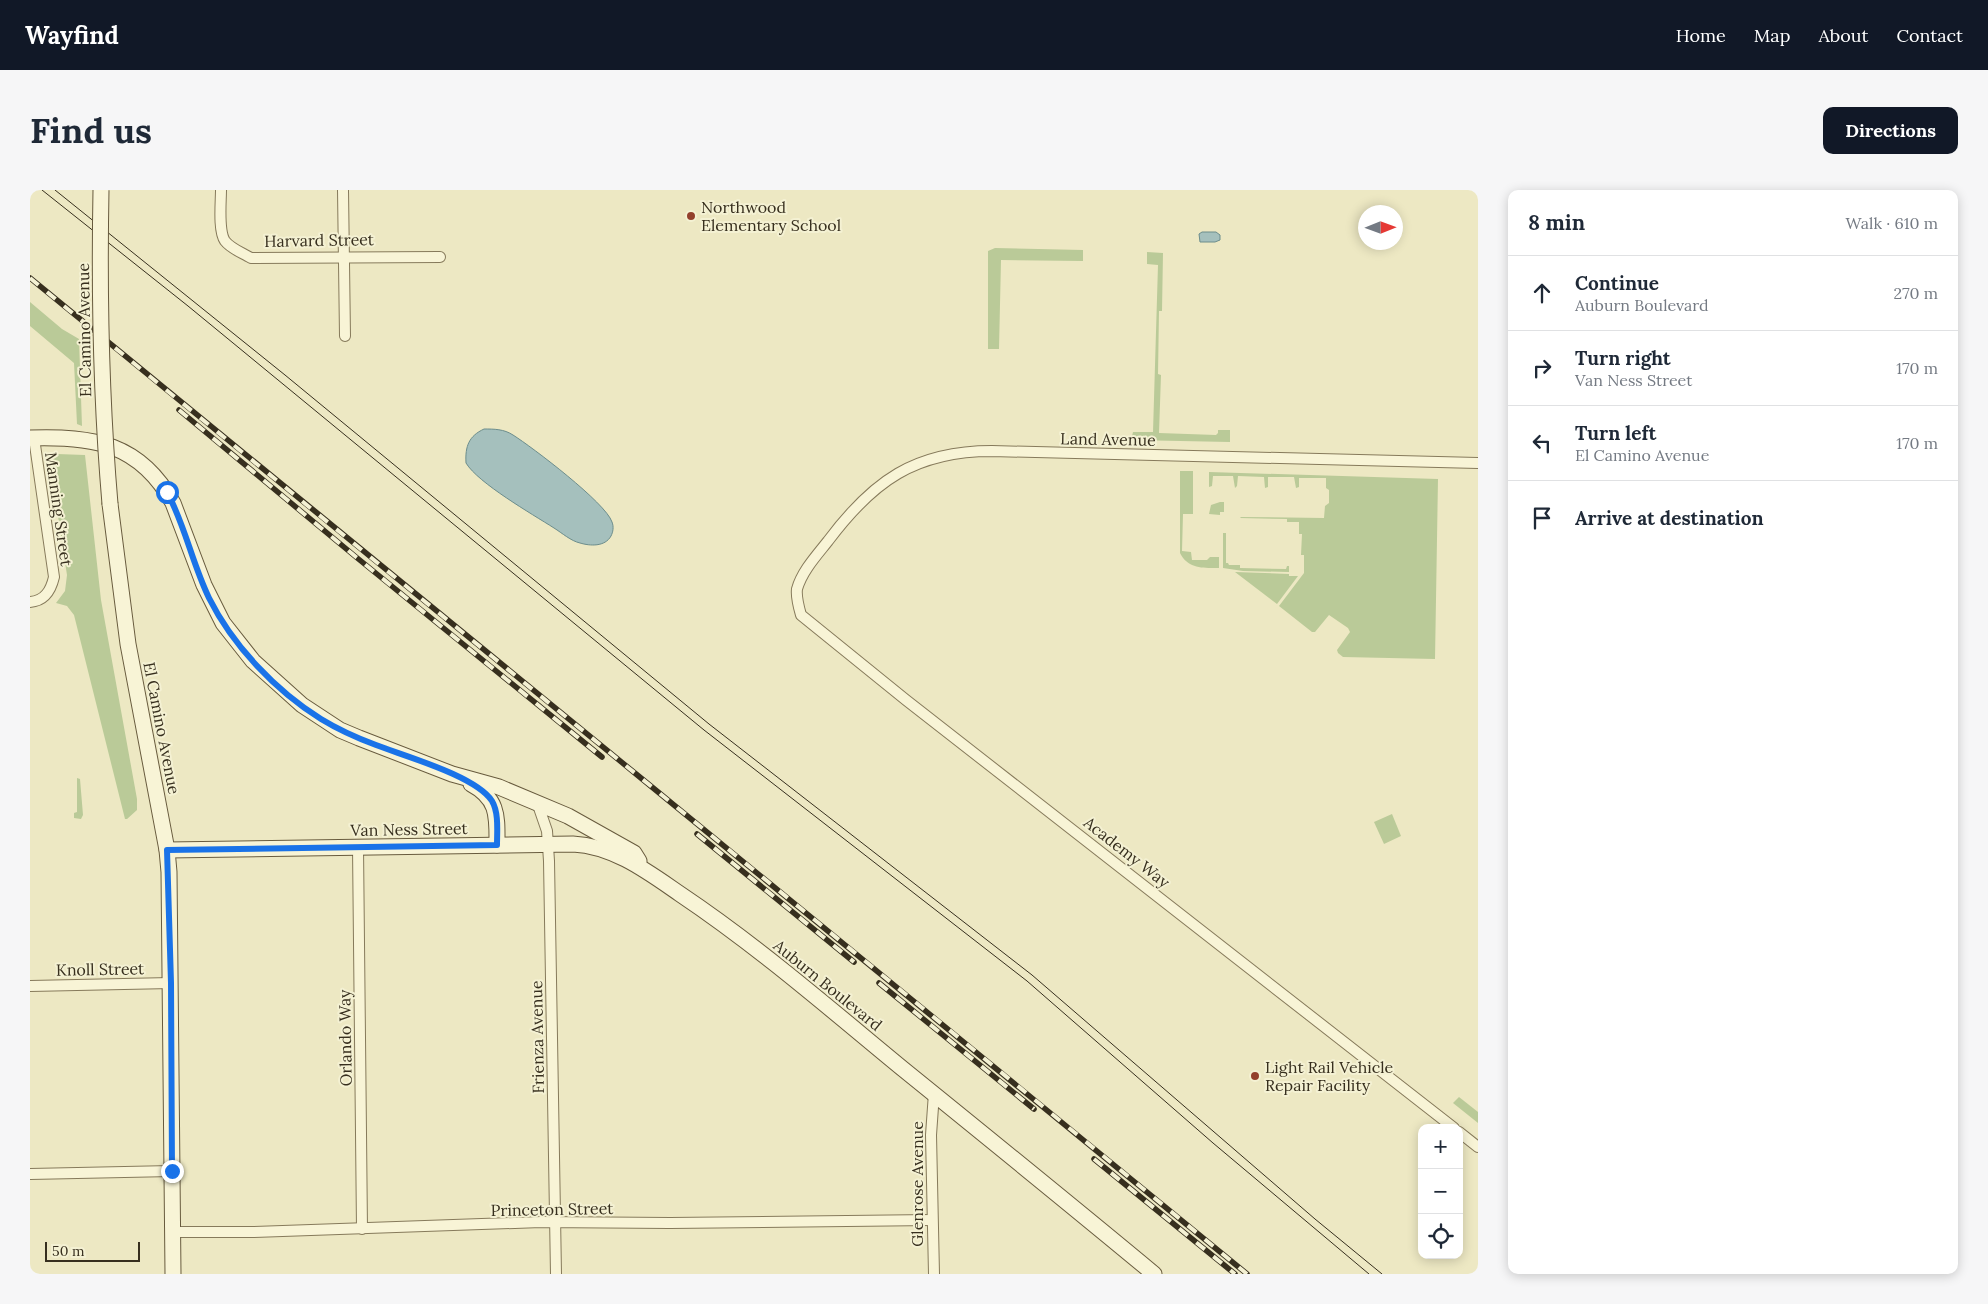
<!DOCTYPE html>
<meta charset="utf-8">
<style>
:root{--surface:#fff;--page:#f6f6f7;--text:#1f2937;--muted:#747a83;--line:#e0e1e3;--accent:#111827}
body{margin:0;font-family:Lora,serif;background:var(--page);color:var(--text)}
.controls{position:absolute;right:15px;bottom:15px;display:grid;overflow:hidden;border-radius:10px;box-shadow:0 2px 12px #0003}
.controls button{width:45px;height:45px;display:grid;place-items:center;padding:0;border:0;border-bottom:1px solid var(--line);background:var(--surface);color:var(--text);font:25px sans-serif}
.compass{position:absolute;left:1328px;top:15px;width:45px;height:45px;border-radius:50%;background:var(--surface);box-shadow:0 2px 12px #0003;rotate:89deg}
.scale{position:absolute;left:15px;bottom:12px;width:95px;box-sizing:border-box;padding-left:5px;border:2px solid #372f1e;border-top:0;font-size:14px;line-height:18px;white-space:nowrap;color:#372f1e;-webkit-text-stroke:4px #f4f1d3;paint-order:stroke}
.stop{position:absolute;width:15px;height:15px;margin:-11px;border:4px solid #1a73e8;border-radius:50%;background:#fff}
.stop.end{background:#1a73e8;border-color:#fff;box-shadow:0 1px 5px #0008}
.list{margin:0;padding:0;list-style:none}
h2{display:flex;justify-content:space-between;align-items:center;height:65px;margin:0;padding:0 20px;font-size:21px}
h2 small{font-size:16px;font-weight:400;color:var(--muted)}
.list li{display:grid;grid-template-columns:32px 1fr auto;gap:15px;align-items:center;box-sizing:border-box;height:75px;padding:0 20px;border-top:1px solid var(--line)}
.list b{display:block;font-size:19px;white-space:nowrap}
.list p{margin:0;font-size:16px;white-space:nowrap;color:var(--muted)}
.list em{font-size:16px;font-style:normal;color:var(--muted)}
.icon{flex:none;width:28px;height:28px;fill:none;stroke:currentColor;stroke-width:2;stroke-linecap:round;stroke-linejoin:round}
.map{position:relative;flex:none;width:1448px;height:1084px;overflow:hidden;border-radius:10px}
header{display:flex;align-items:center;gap:30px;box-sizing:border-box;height:70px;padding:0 25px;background:var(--accent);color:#fff}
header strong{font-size:24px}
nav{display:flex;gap:28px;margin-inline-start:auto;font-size:18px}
.intro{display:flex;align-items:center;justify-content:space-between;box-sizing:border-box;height:120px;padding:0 30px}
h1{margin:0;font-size:35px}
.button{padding:12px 22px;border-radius:10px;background:var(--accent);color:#fff;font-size:18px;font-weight:700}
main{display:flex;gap:30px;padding:0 30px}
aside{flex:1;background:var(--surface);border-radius:10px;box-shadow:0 2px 12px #0003}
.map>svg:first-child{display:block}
</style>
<header>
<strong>Wayfind</strong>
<nav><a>Home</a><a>Map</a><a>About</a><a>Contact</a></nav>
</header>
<div class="intro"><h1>Find us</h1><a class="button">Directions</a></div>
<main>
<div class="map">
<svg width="1448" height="1084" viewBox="0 0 1448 1084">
<rect width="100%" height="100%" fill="#ede8c3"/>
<g fill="#baca98">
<path d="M 965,58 L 1053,60 L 1053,71 L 971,70 L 969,159 L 958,159 L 958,61 Z"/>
<path d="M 1117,62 L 1133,63 L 1132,121 L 1129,121 L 1128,184 L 1131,185 L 1129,243 L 1186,245 L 1188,243 L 1188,240 L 1200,240 L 1200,252 L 1101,250 L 1103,242 L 1123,242 L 1128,75 L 1117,74 Z"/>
<path d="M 0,112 L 32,139 L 49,149 L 52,236 L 47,234 L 44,173 L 0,136 Z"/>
<path d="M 27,264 L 55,265 L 71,410 L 107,609 L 107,620 L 97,629 L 95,629 L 44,425 L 37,416 L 26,413 L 35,401 L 37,385 L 20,274 L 21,268 Z"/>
<path d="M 1150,281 L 1163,281 L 1163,324 L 1153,324 L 1152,361 L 1161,362 L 1162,370 L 1177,370 L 1180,367 L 1189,367 L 1189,378 C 1173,378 1158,379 1150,363 Z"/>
<path d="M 1179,282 L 1408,289 L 1405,469 L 1313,467 L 1308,463 L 1307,460 L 1320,442 L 1318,438 L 1299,425 L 1285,442 L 1282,442 L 1249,416 L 1274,383 L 1274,365 L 1271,365 L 1272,344 L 1269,344 L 1269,332 L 1257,332 L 1257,329 L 1210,328 L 1211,327 L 1294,328 L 1295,316 L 1299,313 L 1299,300 L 1296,298 L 1296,288 L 1269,288 L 1269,297 L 1266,298 L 1264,287 L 1238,287 L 1238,297 L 1235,298 L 1234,287 L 1208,286 L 1207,296 L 1205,298 L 1203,286 L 1183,286 L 1182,296 L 1179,297 Z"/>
<path d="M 1190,312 L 1194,312 L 1194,322 L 1190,322 L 1190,325 L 1179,324 L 1181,315 Z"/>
<path d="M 1193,343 L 1196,343 L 1196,373 L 1198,373 L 1199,375 L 1210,375 L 1210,378 L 1256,379 L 1257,376 L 1259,376 L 1259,382 L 1213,381 L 1193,378 Z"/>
<path d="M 1205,382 L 1259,384 L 1259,386 L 1268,386 L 1247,414 Z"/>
<path d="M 47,588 L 50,589 L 53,625 L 51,629 L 44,628 L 44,623 L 47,622 Z"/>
<path d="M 1362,624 L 1371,646 L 1354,654 L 1344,632 Z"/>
<path d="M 1429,907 L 1448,922 L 1448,933 L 1423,913 Z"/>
</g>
<g fill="#a5c0bd" stroke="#6c8d8c">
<path d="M 1172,42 L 1186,42 L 1190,45 L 1190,50 L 1185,52 L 1170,52 L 1169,44 Z"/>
<path d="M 454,239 C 464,239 474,239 483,245 C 502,257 576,313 582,332 C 584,337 583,342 581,346 C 575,357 560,356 550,353 C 541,351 532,343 524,338 C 502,324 448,293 436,273 C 435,256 439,246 454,239 Z"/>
</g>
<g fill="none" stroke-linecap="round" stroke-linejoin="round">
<defs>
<g id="street">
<path d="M 191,0 C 191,12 188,41 195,51 C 201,59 213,63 221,68 L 410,67"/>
<path d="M 313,0 L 315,146"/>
<path d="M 0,412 C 15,411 21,400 24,387 L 4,248"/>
<path d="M 507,612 L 517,641 L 519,671 L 526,1084"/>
<path d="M 328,657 L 332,1039"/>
<path d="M 0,796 L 141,793"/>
<path d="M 1424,938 L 876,510 L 771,425 C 769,418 766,406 767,399 C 772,381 787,365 798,351 C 843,291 885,261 962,261 L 1448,273"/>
<path d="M 1429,942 L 1448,957"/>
<path d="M 0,984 L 142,981"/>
<path d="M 143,1042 L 224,1042 L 511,1032 L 640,1033 L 902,1030"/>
<path d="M 904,1084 L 901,945 L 904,903"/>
</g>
<g id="secondary">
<path d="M 0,248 C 63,246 110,253 143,313 L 174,395 L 193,433 L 223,471 L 272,515 L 310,540 L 329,548 L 422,584 L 469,597 L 538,626 L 604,663 L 609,671"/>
<path d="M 80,314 L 98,454 L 137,660 L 139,682 L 143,1084"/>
<path d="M 441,594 C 469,609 467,627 467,655"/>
<path d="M 137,660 L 543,654 C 584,656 618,682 650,704 C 729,757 800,819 873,879 C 957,947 1041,1015 1124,1084"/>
</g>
</defs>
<use href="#street" stroke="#867a5b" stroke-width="12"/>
<use href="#secondary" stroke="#685b3e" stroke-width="17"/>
<use href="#street" stroke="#f8f4d6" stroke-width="10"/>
<use href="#secondary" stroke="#f8f4d6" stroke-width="15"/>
<g stroke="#372f1e" stroke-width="1">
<path d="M 12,0 L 158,116 L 674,540 L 997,791 L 1183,953 L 1339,1084"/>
<path d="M 25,0 L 255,185 L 679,534 L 1002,785 L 1285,1029 L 1352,1084"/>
</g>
<defs>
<g id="rail">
<path d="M 0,88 C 405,421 812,751 1217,1084"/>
<path d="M 149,220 L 326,367 L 572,567"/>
<path d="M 667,644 L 824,772"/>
<path d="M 849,793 L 1004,919"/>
<path d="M 1064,969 L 1205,1084"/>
</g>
</defs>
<use href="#rail" stroke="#372f1e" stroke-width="5.5"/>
<use href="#rail" stroke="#f4f1d3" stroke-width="4" stroke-dasharray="11" stroke-linecap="butt"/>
<defs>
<path id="secondary-bridge" d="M 71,0 C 69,105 71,209 80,314"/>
</defs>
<use href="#secondary-bridge" stroke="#685b3e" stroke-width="17" stroke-linecap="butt"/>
<use href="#secondary-bridge" stroke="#f8f4d6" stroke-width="15"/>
</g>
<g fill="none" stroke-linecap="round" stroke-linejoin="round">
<path stroke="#1a73e8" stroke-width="6" d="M 137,302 C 155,335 162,373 179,408 C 203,456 246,501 291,529 C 309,540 327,548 346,555 C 374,566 446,586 462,611 C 469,623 467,641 467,655 L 137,660 L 141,793 L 142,981"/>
</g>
<g fill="#93402c" stroke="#f4f1d3" stroke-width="2">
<circle cx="661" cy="26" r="5"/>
<circle cx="1225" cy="886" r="5"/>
</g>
<g text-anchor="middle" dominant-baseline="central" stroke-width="4" stroke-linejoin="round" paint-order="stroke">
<g font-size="16" fill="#372f1e" stroke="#f4f1d3" text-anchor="start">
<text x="671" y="17">Northwood<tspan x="671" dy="18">Elementary School</tspan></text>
<text x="1235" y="877">Light Rail Vehicle<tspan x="1235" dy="18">Repair Facility</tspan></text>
</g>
<g font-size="16" fill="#372f1e" stroke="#f4f1d3">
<text transform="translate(289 50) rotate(-1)">Harvard Street</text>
<text transform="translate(54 140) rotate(-91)">El Camino Avenue</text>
<text transform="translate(1078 249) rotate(1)">Land Avenue</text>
<text transform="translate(29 319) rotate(82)">Manning Street</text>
<text transform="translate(132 538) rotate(79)">El Camino Avenue</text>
<text transform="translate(379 639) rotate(-1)">Van Ness Street</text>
<text transform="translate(1097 662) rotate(38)">Academy Way</text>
<text transform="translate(70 779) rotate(-1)">Knoll Street</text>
<text transform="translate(798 795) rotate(39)">Auburn Boulevard</text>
<text transform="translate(507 847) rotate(-91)">Frienza Avenue</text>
<text transform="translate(315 848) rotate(-91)">Orlando Way</text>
<text transform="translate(887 994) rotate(-90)">Glenrose Avenue</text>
<text transform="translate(522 1019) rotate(-1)">Princeton Street</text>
</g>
</g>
</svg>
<div class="controls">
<button>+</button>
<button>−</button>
<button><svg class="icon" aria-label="locate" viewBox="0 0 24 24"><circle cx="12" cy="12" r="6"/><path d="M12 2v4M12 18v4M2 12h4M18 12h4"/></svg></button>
</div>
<svg class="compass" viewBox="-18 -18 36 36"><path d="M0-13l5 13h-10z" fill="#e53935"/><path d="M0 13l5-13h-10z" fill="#747a83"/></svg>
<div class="scale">50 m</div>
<div class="stop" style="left:137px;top:302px"></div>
<div class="stop end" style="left:142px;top:981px"></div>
</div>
<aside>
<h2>8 min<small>Walk · 610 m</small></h2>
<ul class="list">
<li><svg class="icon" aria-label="ahead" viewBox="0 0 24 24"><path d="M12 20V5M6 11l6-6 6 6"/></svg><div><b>Continue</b><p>Auburn Boulevard</p></div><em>270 m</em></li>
<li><svg class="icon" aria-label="right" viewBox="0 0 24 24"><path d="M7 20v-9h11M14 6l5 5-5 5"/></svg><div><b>Turn right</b><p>Van Ness Street</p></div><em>170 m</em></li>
<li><svg class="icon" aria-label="left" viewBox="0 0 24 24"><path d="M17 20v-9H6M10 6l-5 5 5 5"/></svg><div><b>Turn left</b><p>El Camino Avenue</p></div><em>170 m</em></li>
<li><svg class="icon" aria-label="arrive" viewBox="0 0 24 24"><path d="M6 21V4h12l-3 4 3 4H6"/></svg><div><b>Arrive at destination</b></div></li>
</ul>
</aside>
</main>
